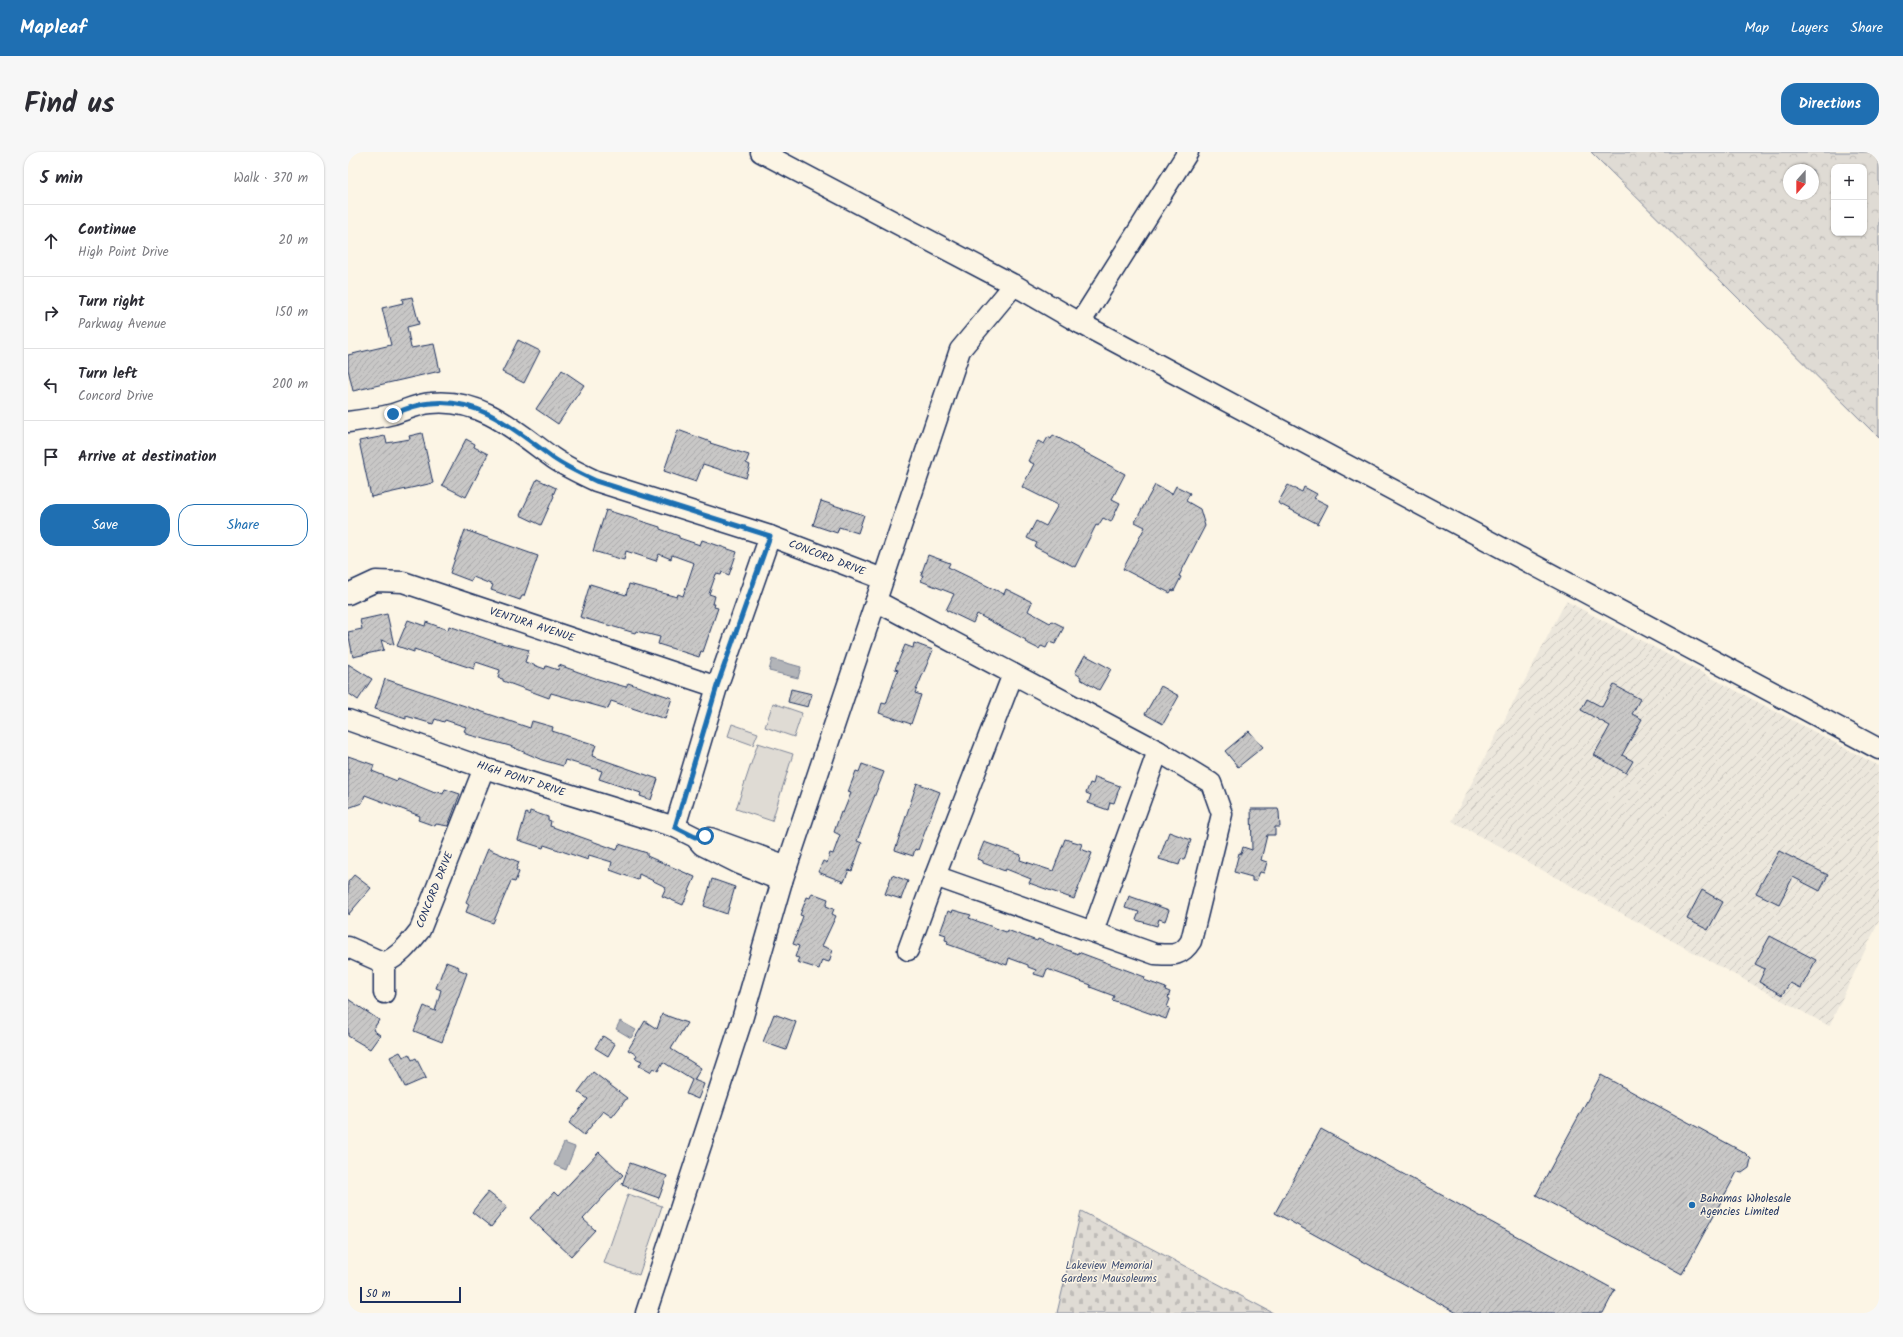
<!DOCTYPE html>
<meta charset="utf-8">
<style>
:root{--surface:#fff;--page:#f7f7f7;--text:#2b2b33;--muted:#7c7c81;--line:#e1e1e2;--accent:#1f6fb2}
body{margin:0;font-family:Kalam,sans-serif;background:var(--page);color:var(--text)}
.controls{position:absolute;right:12px;top:12px;display:grid;overflow:hidden;border-radius:8px;box-shadow:0 1px 3px #0004}
.controls button{width:36px;height:36px;display:grid;place-items:center;padding:0;border:0;border-bottom:1px solid var(--line);background:var(--surface);color:var(--text);font:20px sans-serif}
.compass{position:absolute;left:1435px;top:12px;width:36px;height:36px;border-radius:50%;background:var(--surface);box-shadow:0 1px 3px #0004;rotate:201deg}
.scale{position:absolute;left:12px;bottom:10px;width:101px;box-sizing:border-box;padding-left:4px;border:2px solid #1b2f5e;border-top:0;font-size:11px;line-height:14px;white-space:nowrap;color:#1b2f5e;-webkit-text-stroke:3px #fcf5e5;paint-order:stroke}
.stop{position:absolute;width:12px;height:12px;margin:-9px;border:3px solid #1f6fb2;border-radius:50%;background:#fff}
.stop.end{background:#1f6fb2;border-color:#fff;box-shadow:0 1px 4px #0008}
.list{margin:0;padding:0;list-style:none}
h2{display:flex;justify-content:space-between;align-items:center;height:52px;margin:0;padding:0 16px;font-size:17px}
h2 small{font-size:13px;font-weight:400;color:var(--muted)}
.list li{display:grid;grid-template-columns:26px 1fr auto;gap:12px;align-items:center;box-sizing:border-box;height:72px;padding:0 16px;border-top:1px solid var(--line)}
.list b{display:block;font-size:15px;white-space:nowrap}
.list p{margin:0;font-size:13px;white-space:nowrap;color:var(--muted)}
.list em{font-size:13px;font-style:normal;color:var(--muted)}
.actions{display:flex;gap:8px;padding:12px 16px}
.actions a{flex:1;padding:9px 0;border:1px solid var(--accent);border-radius:16px;text-align:center;font-size:14px;color:var(--accent)}
.actions .main{background:var(--accent);color:#fff}
.icon{flex:none;width:22px;height:22px;fill:none;stroke:currentColor;stroke-width:2;stroke-linecap:round;stroke-linejoin:round}
.map{position:relative;flex:none;width:1531px;height:1161px;overflow:hidden;border-radius:16px}
header{display:flex;align-items:center;gap:24px;box-sizing:border-box;height:56px;padding:0 20px;background:var(--accent);color:#fff}
header strong{font-size:19px}
nav{display:flex;gap:22px;margin-inline-start:auto;font-size:14px}
.intro{display:flex;align-items:center;justify-content:space-between;box-sizing:border-box;height:96px;padding:0 24px}
h1{margin:0;font-size:28px}
.button{padding:10px 18px;border-radius:16px;background:var(--accent);color:#fff;font-size:14px;font-weight:700}
main{display:flex;gap:24px;padding:0 24px}
aside{flex:1;background:var(--surface);border-radius:16px;box-shadow:0 1px 3px #0004}
.map>svg:first-child{display:block}
</style>
<header>
<strong>Mapleaf</strong>
<nav><a>Map</a><a>Layers</a><a>Share</a></nav>
</header>
<div class="intro"><h1>Find us</h1><a class="button">Directions</a></div>
<main>
<aside>
<h2>5 min<small>Walk · 370 m</small></h2>
<ul class="list">
<li><svg class="icon" aria-label="ahead" viewBox="0 0 24 24"><path d="M12 20V5M6 11l6-6 6 6"/></svg><div><b>Continue</b><p>High Point Drive</p></div><em>20 m</em></li>
<li><svg class="icon" aria-label="right" viewBox="0 0 24 24"><path d="M7 20v-9h11M14 6l5 5-5 5"/></svg><div><b>Turn right</b><p>Parkway Avenue</p></div><em>150 m</em></li>
<li><svg class="icon" aria-label="left" viewBox="0 0 24 24"><path d="M17 20v-9H6M10 6l-5 5 5 5"/></svg><div><b>Turn left</b><p>Concord Drive</p></div><em>200 m</em></li>
<li><svg class="icon" aria-label="arrive" viewBox="0 0 24 24"><path d="M6 21V4h12l-3 4 3 4H6"/></svg><div><b>Arrive at destination</b></div></li>
</ul>
<div class="actions"><a class="main">Save</a><a>Share</a></div>
</aside>
<div class="map">
<svg width="1531" height="1161" viewBox="0 0 1531 1161">
<defs>
<pattern id="industrial-furrows" width="10" height="10" patternUnits="userSpaceOnUse"><rect width="10" height="10" fill="#ece7dc"/><path d="M-1 1l2-2M0 10L10 0M9 11l2-2" fill="none" stroke="#cac6bf"/></pattern>
<pattern id="forest-crowns" width="20" height="18" patternUnits="userSpaceOnUse"><rect width="20" height="18" fill="#dfdbd4"/><path d="M2 6a3 3 0 1 1 6 0M12 15a3 3 0 1 1 6 0" fill="none" stroke="#bfbcb8"/></pattern>
<pattern id="cemetery-stones" width="16" height="16" patternUnits="userSpaceOnUse"><rect width="16" height="16" fill="#dfdbd4"/><path d="M2 7V4a2 2 0 0 1 4 0v3zM10 15v-3a2 2 0 0 1 4 0v3z" fill="#bfbcb8"/></pattern>
<pattern id="building-hatch" width="6" height="6" patternUnits="userSpaceOnUse"><rect width="6" height="6" fill="#c8c7c6"/><path d="M-1 1l2-2M0 6l6-6M5 7l2-2" fill="none" stroke="#ababac"/></pattern>
</defs>
<rect width="100%" height="100%" fill="#fcf5e5"/>
<filter id="ink" filterUnits="userSpaceOnUse"><feTurbulence type="fractalNoise" baseFrequency=".025" numOctaves="2"/><feDisplacementMap in="SourceGraphic" scale="8" xChannelSelector="R" yChannelSelector="G"/><feConvolveMatrix kernelMatrix="1 2 1 2 8 2 1 2 1" color-interpolation-filters="sRGB"/></filter>
<g filter="url(#ink)">
<path fill="url(#industrial-furrows)" d="M 1218,449 L 1531,614 L 1531,769 L 1481,874 L 1104,669 Z"/>
<path fill="url(#forest-crowns)" stroke="#7d8599" fill-rule="evenodd" d="M 1243,0 L 1531,0 L 1531,286 ZM 1486,15 L 1516,15 L 1516,81 L 1486,81 ZM 1441,18 L 1465,18 L 1465,42 L 1441,42 Z"/>
<path fill="url(#cemetery-stones)" stroke="#7d8599" d="M 733,1059 L 925,1161 L 709,1161 Z"/>
<g fill="#dfdbd4" stroke="#7d8599">
<path d="M 425,551 L 454,561 L 446,585 L 417,575 Z"/>
<path d="M 384,572 L 410,581 L 405,593 L 380,584 Z"/>
<path d="M 410,591 L 445,602 L 424,669 L 388,657 Z"/>
<path d="M 280,1042 L 314,1054 L 291,1123 L 256,1111 Z"/>
</g>
<g fill="#b2b4b8" stroke="#767f94">
<path d="M 424,507 L 453,515 L 450,526 L 421,519 Z"/>
<path d="M 272,869 L 288,878 L 283,886 L 268,877 Z"/>
<path d="M 216,991 L 227,995 L 218,1018 L 206,1013 Z"/>
</g>
<g fill="url(#building-hatch)" stroke="#1b2f5e">
<path d="M 64,145 L 71,172 L 59,175 L 63,196 L 86,192 L 92,219 L 5,239 L 0,217 L 0,203 L 43,193 L 34,156 L 55,151 L 54,147 Z"/>
<path d="M 170,188 L 192,199 L 176,231 L 154,220 Z"/>
<path d="M 214,218 L 236,233 L 210,272 L 188,257 Z"/>
<path d="M 330,278 L 363,290 L 362,291 L 401,303 L 398,311 L 402,313 L 398,326 L 355,312 L 348,330 L 316,319 Z"/>
<path d="M 74,281 L 85,331 L 23,345 L 11,289 L 37,284 L 39,291 L 62,287 L 61,284 Z"/>
<path d="M 705,283 L 777,322 L 764,347 L 772,351 L 763,370 L 755,366 L 750,374 L 748,373 L 727,415 L 687,395 L 689,391 L 679,386 L 688,369 L 698,374 L 710,353 L 674,335 L 686,312 L 680,309 L 690,289 L 696,292 L 700,285 L 703,287 Z"/>
<path d="M 118,287 L 127,292 L 126,295 L 140,302 L 118,345 L 94,333 Z"/>
<path d="M 189,327 L 208,336 L 205,343 L 206,344 L 193,373 L 172,363 Z"/>
<path d="M 807,333 L 824,342 L 828,334 L 842,341 L 838,349 L 852,357 L 857,374 L 831,424 L 833,425 L 826,439 L 824,438 L 822,441 L 775,417 L 797,375 L 787,370 Z"/>
<path d="M 940,333 L 954,340 L 956,335 L 969,342 L 966,346 L 980,353 L 970,372 L 930,351 Z"/>
<path d="M 473,349 L 516,363 L 510,381 L 491,375 L 489,381 L 465,373 Z"/>
<path d="M 258,358 L 312,375 L 312,377 L 331,384 L 331,386 L 352,393 L 354,388 L 389,400 L 381,423 L 374,420 L 373,423 L 368,422 L 361,442 L 367,444 L 365,452 L 367,452 L 366,455 L 370,456 L 355,500 L 353,499 L 351,505 L 310,492 L 312,485 L 288,479 L 287,481 L 232,465 L 242,432 L 278,443 L 281,432 L 329,445 L 330,442 L 335,444 L 346,411 L 324,403 L 323,407 L 311,402 L 308,409 L 278,399 L 276,408 L 245,399 Z"/>
<path d="M 117,378 L 190,404 L 176,444 L 174,444 L 172,448 L 143,438 L 145,433 L 125,425 L 123,429 L 102,421 Z"/>
<path d="M 580,403 L 602,411 L 600,415 L 656,442 L 658,437 L 684,450 L 680,459 L 702,471 L 704,469 L 716,475 L 707,492 L 701,490 L 698,496 L 693,494 L 691,497 L 677,490 L 678,488 L 629,462 L 625,471 L 598,458 L 606,442 L 573,429 L 575,423 L 573,423 Z"/>
<path d="M 39,462 L 46,493 L 33,488 L 36,498 L 5,505 L 0,480 L 14,477 L 12,468 Z"/>
<path d="M 60,468 L 77,474 L 78,470 L 100,478 L 101,474 L 145,489 L 181,498 L 177,510 L 197,517 L 198,514 L 210,518 L 211,513 L 250,527 L 278,535 L 280,531 L 324,546 L 317,567 L 263,549 L 260,557 L 203,541 L 201,546 L 155,529 L 155,527 L 150,526 L 152,518 L 128,510 L 126,517 L 66,497 L 66,500 L 49,494 Z"/>
<path d="M 566,491 L 585,498 L 567,541 L 573,543 L 563,572 L 531,561 L 534,551 L 538,552 L 550,518 L 547,517 L 557,493 L 565,496 Z"/>
<path d="M 737,503 L 763,517 L 751,538 L 732,527 L 733,525 L 727,521 Z"/>
<path d="M 0,512 L 24,527 L 10,548 L 0,541 Z"/>
<path d="M 37,527 L 182,576 L 184,569 L 205,575 L 204,579 L 248,593 L 244,604 L 310,627 L 303,648 L 292,644 L 293,641 L 251,627 L 254,619 L 217,608 L 215,614 L 194,608 L 162,594 L 118,582 L 118,580 L 116,579 L 118,575 L 97,568 L 96,570 L 87,567 L 85,572 L 58,564 L 58,567 L 27,557 Z"/>
<path d="M 1266,533 L 1292,547 L 1284,562 L 1294,567 L 1274,603 L 1285,609 L 1278,621 L 1246,603 L 1262,574 L 1233,558 L 1239,547 L 1254,555 Z"/>
<path d="M 813,534 L 831,544 L 815,572 L 797,562 Z"/>
<path d="M 443,537 L 464,542 L 460,555 L 440,550 Z"/>
<path d="M 901,579 L 915,595 L 890,615 L 877,599 Z"/>
<path d="M 0,604 L 26,613 L 24,619 L 49,629 L 50,626 L 87,641 L 88,639 L 95,642 L 97,637 L 112,642 L 100,674 L 88,672 L 87,674 L 70,668 L 72,664 L 17,643 L 14,651 L 0,656 Z"/>
<path d="M 514,612 L 536,620 L 509,689 L 514,691 L 504,719 L 501,718 L 496,730 L 470,720 L 475,709 L 479,711 L 482,701 L 485,702 L 492,683 L 486,680 L 493,660 L 495,661 L 503,641 L 500,640 L 508,619 L 511,620 Z"/>
<path d="M 747,625 L 772,634 L 766,651 L 762,650 L 760,658 L 740,651 L 743,643 L 738,641 L 742,631 L 745,632 Z"/>
<path d="M 569,631 L 592,640 L 570,698 L 567,697 L 565,704 L 547,698 Z"/>
<path d="M 903,657 L 930,657 L 931,660 L 932,675 L 927,675 L 927,683 L 919,683 L 913,708 L 919,710 L 916,721 L 912,720 L 908,729 L 904,729 L 904,725 L 886,720 L 891,701 L 893,702 L 895,695 L 904,698 Z"/>
<path d="M 182,659 L 200,665 L 200,668 L 203,669 L 202,674 L 269,698 L 271,692 L 299,701 L 299,704 L 347,725 L 335,753 L 314,744 L 318,735 L 291,722 L 290,728 L 262,718 L 264,710 L 241,703 L 240,708 L 196,693 L 195,696 L 170,688 L 178,661 L 181,663 Z"/>
<path d="M 821,680 L 843,688 L 836,708 L 833,707 L 831,713 L 811,707 Z"/>
<path d="M 717,687 L 734,692 L 732,697 L 744,701 L 726,747 L 681,731 L 683,727 L 658,717 L 657,719 L 635,711 L 635,709 L 629,707 L 636,690 L 673,703 L 672,708 L 705,719 Z"/>
<path d="M 140,697 L 171,710 L 168,718 L 171,720 L 167,730 L 163,729 L 145,771 L 118,760 L 121,752 L 118,750 Z"/>
<path d="M 1431,699 L 1480,723 L 1472,739 L 1445,725 L 1431,752 L 1408,741 Z"/>
<path d="M 6,723 L 23,736 L 0,763 L 0,730 Z"/>
<path d="M 544,723 L 560,729 L 553,747 L 537,742 Z"/>
<path d="M 364,727 L 387,735 L 379,762 L 356,754 Z"/>
<path d="M 1354,738 L 1375,750 L 1360,778 L 1339,767 Z"/>
<path d="M 464,741 L 480,747 L 478,754 L 486,757 L 484,762 L 488,764 L 474,794 L 485,798 L 481,810 L 474,808 L 471,817 L 449,810 L 451,806 L 447,805 L 451,794 L 445,792 L 455,764 L 452,763 L 459,745 L 462,746 Z"/>
<path d="M 781,744 L 821,758 L 817,769 L 811,767 L 809,774 L 788,768 L 791,760 L 777,756 Z"/>
<path d="M 605,758 L 623,763 L 621,766 L 658,780 L 659,778 L 689,789 L 690,787 L 730,802 L 730,800 L 797,825 L 796,828 L 818,836 L 817,838 L 822,840 L 820,846 L 822,847 L 819,855 L 822,856 L 818,867 L 764,848 L 766,844 L 742,835 L 743,833 L 699,817 L 696,825 L 686,822 L 688,818 L 680,815 L 680,813 L 661,806 L 659,813 L 599,792 L 600,789 L 597,788 L 598,783 L 592,781 L 600,759 L 604,761 Z"/>
<path d="M 1422,784 L 1468,808 L 1453,836 L 1442,831 L 1434,843 L 1411,830 L 1417,817 L 1407,812 Z"/>
<path d="M 98,810 L 111,815 L 110,817 L 119,821 L 94,890 L 66,879 L 76,854 L 87,859 L 93,838 L 88,836 Z"/>
<path d="M 0,847 L 31,868 L 25,878 L 32,883 L 22,897 L 0,884 Z"/>
<path d="M 314,862 L 339,871 L 323,897 L 353,916 L 346,928 L 356,932 L 350,947 L 338,942 L 344,928 L 315,910 L 310,919 L 305,916 L 302,920 L 291,914 L 294,909 L 287,906 L 289,903 L 280,898 L 297,869 L 309,877 Z"/>
<path d="M 426,862 L 448,870 L 438,898 L 415,890 Z"/>
<path d="M 255,884 L 267,892 L 260,904 L 247,896 Z"/>
<path d="M 52,900 L 55,905 L 61,902 L 64,908 L 68,906 L 78,926 L 57,935 L 42,905 Z"/>
<path d="M 245,920 L 279,946 L 264,965 L 255,959 L 236,983 L 221,971 L 240,947 L 230,940 Z"/>
<path d="M 1253,923 L 1397,1001 L 1403,1007 L 1401,1016 L 1394,1021 L 1389,1020 L 1334,1122 L 1188,1043 Z"/>
<path d="M 973,977 L 1267,1138 L 1255,1161 L 1109,1161 L 927,1061 Z"/>
<path d="M 251,1000 L 275,1023 L 235,1067 L 247,1078 L 223,1104 L 182,1066 L 206,1040 L 210,1044 Z"/>
<path d="M 282,1011 L 319,1024 L 311,1046 L 274,1033 Z"/>
<path d="M 140,1040 L 159,1055 L 143,1075 L 124,1060 Z"/>
</g>
<g fill="none" stroke-linecap="round" stroke-linejoin="round">
<defs>
<g id="minor">
<path d="M 413,0 L 666,133 L 732,171 L 1531,597"/>
<path d="M 732,171 L 840,0"/>
<path d="M 0,270 C 15,268 30,266 45,262 C 58,258 70,252 83,251 C 133,246 168,279 205,306 C 218,315 233,322 248,329 L 422,384 L 535,427"/>
<path d="M 0,442 L 28,429 L 55,430 L 369,535"/>
<path d="M 528,449 L 810,599 L 863,631 L 874,662 L 843,789 C 833,805 824,803 807,802 L 587,724"/>
<path d="M 0,568 L 136,616 L 327,675 L 347,685 L 354,693 L 392,712 L 434,729"/>
<path d="M 327,675 L 369,535 L 422,384"/>
<path d="M 362,686 L 439,714"/>
<path d="M 745,779 L 810,599"/>
<path d="M 0,795 L 36,811 C 52,804 61,792 72,778 L 136,616"/>
<path d="M 560,798 L 587,724 L 665,522"/>
<path d="M 36,811 L 36,841"/>
<path d="M 298,1161 L 393,871 L 434,729 L 612,198 L 666,133"/>
</g>
</defs>
<use href="#minor" stroke="#1b2f5e" stroke-width="23"/>
<use href="#minor" stroke="#fcf5e5" stroke-width="20"/>
</g>
</g>
<g fill="none" stroke-linecap="round" stroke-linejoin="round" filter="url(#ink)">
<path stroke="#1f6fb2" stroke-width="5" d="M 45,262 C 57,257 70,252 83,251 C 133,246 168,279 205,306 C 218,315 233,322 248,329 L 422,384 L 369,534 L 327,675 L 347,685 L 357,684"/>
</g>
<circle fill="#1f6fb2" stroke="#fcf5e5" stroke-width="1.5" cx="1344" cy="1053" r="4"/>
<g text-anchor="middle" dominant-baseline="central" stroke-width="3" stroke-linejoin="round" paint-order="stroke">
<g font-size="11" fill="#1b2f5e" stroke="#fcf5e5">
<text transform="translate(479 406) rotate(21)">CONCORD DRIVE</text>
<text transform="translate(184 473) rotate(18)">VENTURA AVENUE</text>
<text transform="translate(173 627) rotate(18)">HIGH POINT DRIVE</text>
<text transform="translate(87 738) rotate(-68)">CONCORD DRIVE</text>
</g>
<g font-size="11" fill="#1b2f5e" stroke="#fcf5e5" text-anchor="start">
<text x="1352" y="1047">Bahamas Wholesale<tspan x="1352" dy="13">Agencies Limited</tspan></text>
</g>
<g font-size="11" fill="#425176" stroke="#fcf5e5">
<text x="761" y="1114">Lakeview Memorial<tspan x="761" dy="13">Gardens Mausoleums</tspan></text>
</g>
</g>
</svg>
<div class="controls">
<button>+</button>
<button>−</button>
</div>
<svg class="compass" viewBox="-18 -18 36 36"><path d="M0-13l5 13h-10z" fill="#e53935"/><path d="M0 13l5-13h-10z" fill="#7c7c81"/></svg>
<div class="scale">50 m</div>
<div class="stop" style="left:357px;top:684px"></div>
<div class="stop end" style="left:45px;top:262px"></div>
</div>
</main>
